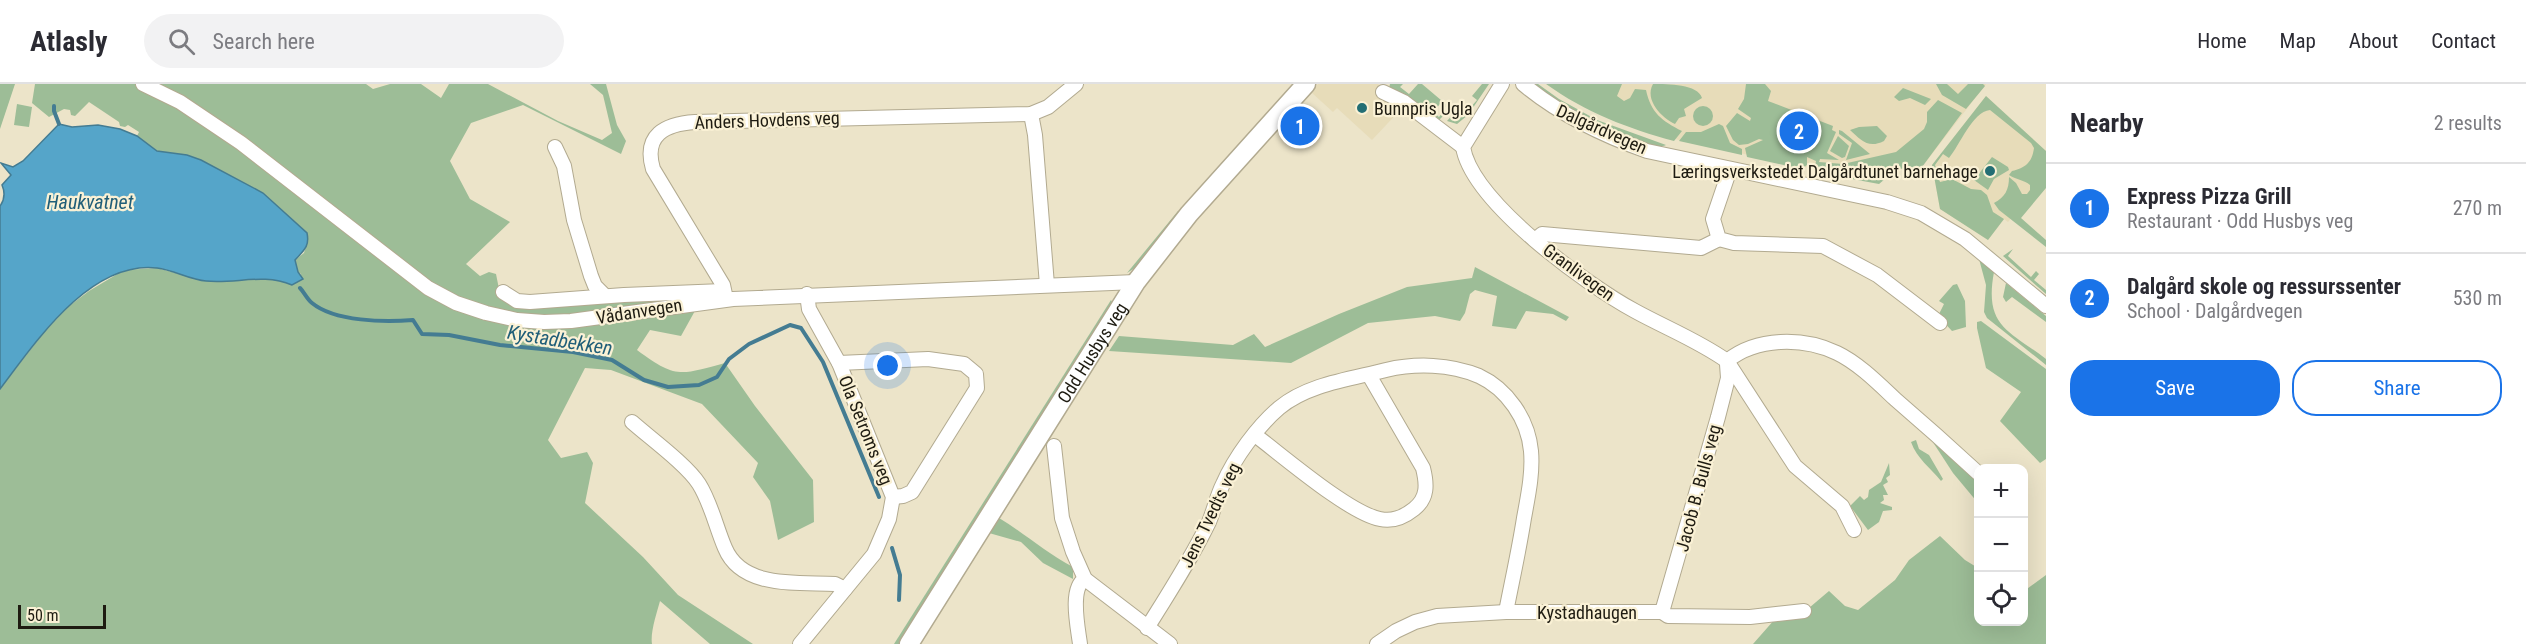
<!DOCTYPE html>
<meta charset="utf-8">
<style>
:root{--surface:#fff;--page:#f2f2f3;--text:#2b2b33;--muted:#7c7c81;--line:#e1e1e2;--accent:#1a73e8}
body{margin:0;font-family:"Roboto Condensed",sans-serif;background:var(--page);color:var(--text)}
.controls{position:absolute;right:18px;bottom:18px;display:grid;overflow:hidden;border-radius:12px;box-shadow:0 6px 24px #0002}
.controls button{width:54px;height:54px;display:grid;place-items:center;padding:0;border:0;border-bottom:2px solid var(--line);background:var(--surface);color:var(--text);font:30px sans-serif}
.scale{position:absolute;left:18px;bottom:15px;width:88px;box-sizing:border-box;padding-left:6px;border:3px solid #1e1b11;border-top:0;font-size:16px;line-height:21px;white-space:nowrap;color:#1e1b11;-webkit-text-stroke:4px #faf1d5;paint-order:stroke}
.you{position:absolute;left:888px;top:282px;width:21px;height:21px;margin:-15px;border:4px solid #fff;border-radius:50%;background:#1a73e8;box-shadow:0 0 0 9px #1a73e833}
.badge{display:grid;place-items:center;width:39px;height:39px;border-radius:50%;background:var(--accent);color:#fff;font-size:20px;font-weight:700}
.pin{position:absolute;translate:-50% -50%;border:3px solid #fff;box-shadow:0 2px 6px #0006}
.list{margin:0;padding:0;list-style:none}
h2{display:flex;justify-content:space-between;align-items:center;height:78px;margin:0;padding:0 24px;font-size:26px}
h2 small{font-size:20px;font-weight:400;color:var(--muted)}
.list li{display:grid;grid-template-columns:39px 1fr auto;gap:18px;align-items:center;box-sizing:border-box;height:90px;padding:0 24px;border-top:2px solid var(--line)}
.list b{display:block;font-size:22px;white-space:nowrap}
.list p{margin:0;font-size:20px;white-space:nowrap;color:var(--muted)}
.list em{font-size:20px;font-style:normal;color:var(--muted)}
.actions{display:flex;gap:12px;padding:18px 24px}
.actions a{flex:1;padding:14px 0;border:2px solid var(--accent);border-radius:24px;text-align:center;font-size:21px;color:var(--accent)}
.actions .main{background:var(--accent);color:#fff}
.icon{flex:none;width:33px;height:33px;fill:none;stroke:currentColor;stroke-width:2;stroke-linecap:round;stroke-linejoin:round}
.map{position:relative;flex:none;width:2046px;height:560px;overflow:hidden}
header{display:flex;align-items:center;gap:36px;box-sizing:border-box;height:84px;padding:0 30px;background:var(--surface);border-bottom:2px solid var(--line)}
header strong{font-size:28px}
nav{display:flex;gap:33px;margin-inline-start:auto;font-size:21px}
.search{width:420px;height:54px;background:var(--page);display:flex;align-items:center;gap:15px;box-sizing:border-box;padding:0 21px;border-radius:33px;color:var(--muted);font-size:22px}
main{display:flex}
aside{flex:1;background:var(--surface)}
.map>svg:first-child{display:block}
</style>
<header>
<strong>Atlasly</strong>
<div class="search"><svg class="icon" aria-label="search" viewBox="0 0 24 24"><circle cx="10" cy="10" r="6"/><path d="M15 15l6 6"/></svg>Search here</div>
<nav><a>Home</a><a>Map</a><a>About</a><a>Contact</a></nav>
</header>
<main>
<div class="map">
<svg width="2046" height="560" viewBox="0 0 2046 560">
<rect width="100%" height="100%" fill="#ece4c9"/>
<g fill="#e7dcb9">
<path d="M 1318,0 L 1378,0 L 1403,23 L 1372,56 L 1337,24 L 1333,28 L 1311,8 Z"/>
<path d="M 1551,0 L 1986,0 L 1922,83 L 1897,85 L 1879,99 L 1670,54 Z"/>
<path d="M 1986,12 L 2046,67 L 2046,93 L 2008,138 L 2004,135 L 1988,156 L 1940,125 L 1932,81 Z"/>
</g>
<g fill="#9dbd97">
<path d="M 0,0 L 15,0 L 0,45 Z"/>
<path d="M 35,0 L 366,0 L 373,5 L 390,0 L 421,0 L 441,14 L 449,0 L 488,0 L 558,37 L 602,56 L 612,49 L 603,11 L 590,0 L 606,0 L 617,41 L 626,57 L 621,70 L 523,21 L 471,39 L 450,77 L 470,115 L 510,138 L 466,180 L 480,192 L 489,188 L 496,190 L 499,205 L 522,222 L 699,211 L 696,225 L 681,252 L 650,246 L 637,266 C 676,295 680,291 725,279 L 755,322 L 813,396 L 814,438 L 778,456 L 770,417 L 753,393 L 758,379 L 702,320 L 611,286 L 585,284 L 548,356 L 561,374 L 587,368 L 593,379 L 585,419 L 643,473 L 678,511 L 753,560 L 710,560 L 660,517 C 657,528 650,549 652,560 L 0,560 L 0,305 L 45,247 L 69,222 L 89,207 L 124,186 L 157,184 L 206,197 L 251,194 L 279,196 L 292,201 L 301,190 L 298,188 L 295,176 L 304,169 L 308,155 L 303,145 L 263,109 L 201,76 L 187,71 L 157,67 L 137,52 L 139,48 L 128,41 L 125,43 L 120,42 L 119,38 L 89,18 L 75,32 L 71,31 L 70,26 L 64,25 L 49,33 L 32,19 Z"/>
<path d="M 1390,0 L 1403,0 L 1400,3 L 1409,10 L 1418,0 L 1422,0 L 1448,22 L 1449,25 L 1440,20 L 1433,28 L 1439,33 L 1444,27 L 1446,29 L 1439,36 L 1389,4 Z"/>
<path d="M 1482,0 L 1489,0 L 1468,31 L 1457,40 L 1447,37 L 1455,28 L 1463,32 L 1477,16 L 1472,12 Z"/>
<path d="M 1529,0 L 1538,0 L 1559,15 L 1597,36 L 1666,61 C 1640,72 1554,16 1529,0 Z"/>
<path d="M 1546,0 L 1622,0 L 1617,12 L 1624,17 L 1630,14 L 1635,5 L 1646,6 C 1651,29 1662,37 1682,47 L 1674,57 C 1629,45 1585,28 1546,0 Z"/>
<path d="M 1653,0 C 1668,0 1698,0 1702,14 L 1684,25 L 1686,32 L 1679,34 L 1675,40 C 1662,34 1644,16 1653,0 Z"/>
<path d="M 1746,0 L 1765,0 L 1771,7 L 1768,17 L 1833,42 L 1832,46 L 1836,48 L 1827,69 L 1839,76 L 1820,75 L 1819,78 L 1843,80 L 1896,68 L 1924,45 L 1927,38 L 1927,28 L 1938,16 L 1962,29 L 1922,83 L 1897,85 L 1879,100 L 1814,88 L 1816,77 L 1807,73 L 1807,81 L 1802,85 L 1747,73 L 1745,64 L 1763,56 L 1759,55 L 1748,60 L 1739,61 L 1733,56 L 1726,42 L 1737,29 L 1750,37 L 1751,34 L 1738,25 L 1744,15 Z"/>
<path d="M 1936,0 L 1947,0 L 1958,10 L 1968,0 L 1983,0 L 1985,2 L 1966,25 L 1942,11 Z"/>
<path d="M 1903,4 L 1931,15 L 1925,21 L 1910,14 L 1899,17 L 1894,13 Z"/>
<path d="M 1986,12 L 2046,67 L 2046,104 L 2021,134 L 2046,156 L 2046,163 L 1999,126 L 1994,119 C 2005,113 2009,106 2009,93 L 2016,99 L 2022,110 L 2027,110 L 2030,106 L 2030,101 C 2024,96 2017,96 2009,91 L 2012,87 C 2025,84 2032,79 2034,64 L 2031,59 L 1990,26 C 1972,28 1960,61 1949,74 L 1943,70 L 1935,81 L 1940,98 L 1952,95 L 1971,105 L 1981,106 L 1987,111 L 1993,128 L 2004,135 L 1988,156 L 1940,125 L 1932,81 Z"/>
<path d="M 17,20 L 32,23 L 29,43 L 14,41 Z"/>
<circle cx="1703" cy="32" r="10"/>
<path d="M 1719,40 L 1723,42 L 1730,59 L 1742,65 L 1742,71 L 1679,57 L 1686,48 L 1701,48 Z"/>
<path d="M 1877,42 L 1887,52 L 1884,57 C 1868,65 1861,56 1850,46 L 1859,43 Z"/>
<path d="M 1839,46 L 1842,47 L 1870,70 L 1846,76 L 1852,59 L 1839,50 Z"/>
<path d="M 1838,52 L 1849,62 L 1845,73 L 1842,74 L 1830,67 Z"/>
<path d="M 1992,73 L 2008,83 L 2009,86 L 1994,95 L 1988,106 L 1974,96 Z"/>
<path d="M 1178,127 L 1178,131 L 1138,182 L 1127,189 Z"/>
<path d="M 2013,165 L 2008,172 L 2031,193 L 2036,187 L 2039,190 L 2034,196 L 2046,206 L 2046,210 L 2003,172 Z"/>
<path d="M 1979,175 L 1994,188 C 1984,242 2008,246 2046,275 L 2046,281 L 1987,234 L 1984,228 L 1986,201 Z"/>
<path d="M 1475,183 L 1569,233 L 1566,237 L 1553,230 L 1526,227 L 1516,245 L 1492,242 L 1497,212 L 1475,206 L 1470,210 L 1465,229 L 1460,237 L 1435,232 L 1368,239 L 1291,279 L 1109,267 L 1119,252 L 1233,261 L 1254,250 L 1265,263 L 1339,230 L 1407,203 L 1472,194 Z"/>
<path d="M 2006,199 L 2046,232 L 2046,238 L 2012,213 L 2006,218 L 2003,213 Z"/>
<path d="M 1957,200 L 1965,217 L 1966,243 L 1952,247 L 1938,232 L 1944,220 L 1939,217 L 1953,201 Z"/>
<path d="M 1111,216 L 1113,220 L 901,560 L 894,560 Z"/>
<path d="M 1981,237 L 2046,285 L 2046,375 L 2040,379 L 2000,337 L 2021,308 L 1986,284 L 1977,244 L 1977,238 Z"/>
<path d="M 1927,349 L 1978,394 L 1978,419 L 1953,389 Z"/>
<path d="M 1916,356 L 1919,365 L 1929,371 L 1943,395 L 1941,397 C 1930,383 1917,375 1911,358 Z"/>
<path d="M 1889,379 L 1890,391 L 1886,394 L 1888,398 L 1883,401 L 1888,411 L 1883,411 L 1884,416 L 1880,419 L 1892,423 L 1892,426 L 1883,427 L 1879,438 L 1868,446 L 1850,422 L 1860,412 L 1864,416 L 1868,413 L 1869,406 L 1881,398 Z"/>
<path d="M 999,434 C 1024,449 1046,469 1073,483 L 1073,495 L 1043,479 L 1021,458 L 989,449 Z"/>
<path d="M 1940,452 L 1965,476 L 1978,484 L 1978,538 L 2024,538 L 2024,507 L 2046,491 L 2046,560 L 1753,560 L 1775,535 L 1796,535 L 1829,507 L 1845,522 L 1858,526 L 1895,496 L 1909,476 Z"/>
</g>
<path fill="#55a5c9" stroke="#447c92" stroke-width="1.5" d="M 59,40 L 72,43 L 98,41 L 120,45 L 137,52 L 157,67 L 187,71 L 201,76 L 263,109 L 307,149 C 310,163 303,167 295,176 L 298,188 L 303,195 L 292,201 C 263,189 236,200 206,197 C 190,196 174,186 157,184 C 90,176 35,259 0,305 L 0,122 C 5,115 5,108 2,101 L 11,91 L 1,79 L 13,83 L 23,77 Z"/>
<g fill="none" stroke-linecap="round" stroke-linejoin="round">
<g stroke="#447c92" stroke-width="4">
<path d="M 54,22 L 54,27 L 59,40"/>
<path d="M 300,204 C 304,208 307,215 312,219 C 335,238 385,238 413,236 L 422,250 L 449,251 L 500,261 L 573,268 L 612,276 L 644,296 L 668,303 L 699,301 L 717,293 L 729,275 L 749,260 L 790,241 L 801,244 L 823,278 L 879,413"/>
<path d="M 892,464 L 900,491 L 899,516"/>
</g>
<defs>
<g id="minor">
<path d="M 143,0 L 180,18 L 241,59 L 428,204 L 456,219 L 486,229 L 517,236 L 544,238 L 571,237 L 733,215 L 1136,198"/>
<path d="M 1502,0 L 1463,63 C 1472,118 1587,201 1635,227 C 1666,244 1699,257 1727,277 L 1795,382 L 1842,422 L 1854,446"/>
<path d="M 1523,0 C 1560,31 1602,51 1647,67 L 1887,118 L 1921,129 L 1965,155 L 2046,222"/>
<path d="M 1383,8 L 1404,18 L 1463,63"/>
<path d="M 1031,30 L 1035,51 L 1047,201"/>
<path d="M 555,63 L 564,82 L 574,136 L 591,192 L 595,202 L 605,212"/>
<path d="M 1730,85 L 1713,135 L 1719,155 L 1734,159 L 1823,162 L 1877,191 L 1940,239"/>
<path d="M 1535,156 L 1542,150 L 1701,164 L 1719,155"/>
<path d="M 503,208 L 517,217 L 530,218 L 624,211 L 723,207"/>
<path d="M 726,215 L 723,201 L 653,85 C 643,51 665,40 695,38 L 1031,30 L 1048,23 L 1076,0"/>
<path d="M 1727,277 C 1757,253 1803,253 1837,269 C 1858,279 1878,299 1895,315 C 1923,339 1951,364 1978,389"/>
<path d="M 839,279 L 928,275 L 964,280 L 976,290 L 977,304 L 912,408 L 903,412 L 893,413"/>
<path d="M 632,338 C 650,354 687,381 699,400 C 711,419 716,443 725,464 C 742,505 798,498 835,500 L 845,505"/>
<path d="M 1255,351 C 1283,372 1349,429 1380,435 C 1393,438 1404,433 1414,425 C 1428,414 1427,400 1423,384 L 1369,291"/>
<path d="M 1054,362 L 1062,434 L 1073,468 L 1085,495 L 1170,560"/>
<path d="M 1662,528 L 1718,333 L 1728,294 L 1727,280"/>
<path d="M 1147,544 C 1169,509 1191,475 1209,438 C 1214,426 1217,412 1223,400 C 1235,373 1257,343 1279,324 C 1308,300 1351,295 1386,286 C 1416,279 1450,280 1479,292 C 1507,305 1528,335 1531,367 C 1533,389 1528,412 1524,434 C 1519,466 1512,497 1506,528"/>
<path d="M 800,560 L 874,470 L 889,435 L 893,413 L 839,279 L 809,225 L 807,210"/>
<path d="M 1080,560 C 1078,544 1069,504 1085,495"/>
<path d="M 1377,560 L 1396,547 L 1415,538 L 1437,532 L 1506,528 L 1662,528 L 1668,532 L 1750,533 L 1804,527"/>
</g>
<g id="tertiary">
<path id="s1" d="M 909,560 L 1136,198 L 1189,130 L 1306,0"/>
</g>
</defs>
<use href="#minor" stroke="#b2aa90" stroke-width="16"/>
<use href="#tertiary" stroke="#b2aa90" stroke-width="21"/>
<use href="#minor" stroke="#fff" stroke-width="14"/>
<use href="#tertiary" stroke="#fff" stroke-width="18"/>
</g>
<g fill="#236e74" stroke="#faf1d5" stroke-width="2">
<circle cx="1362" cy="24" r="6"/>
<circle cx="1990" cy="87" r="6"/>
</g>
<g text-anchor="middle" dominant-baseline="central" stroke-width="4.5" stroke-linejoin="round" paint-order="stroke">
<g font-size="18" fill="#1e1b11" stroke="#faf1d5" text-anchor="start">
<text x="1374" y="24">Bunnpris Ugla</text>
<text x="1978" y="87" text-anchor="end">Læringsverkstedet Dalgårdtunet barnehage</text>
</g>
<g font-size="18" fill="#1e1b11" stroke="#faf1d5">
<text transform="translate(767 36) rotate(-2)">Anders Hovdens veg</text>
<text transform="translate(1602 45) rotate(24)">Dalgårdvegen</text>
<text transform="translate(1579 188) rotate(36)">Granlivegen</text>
<text transform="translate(639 227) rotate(-9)">Vådanvegen</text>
<text stroke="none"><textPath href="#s1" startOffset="344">Odd Husbys veg</textPath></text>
<text transform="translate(866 346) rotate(68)">Ola Setroms veg</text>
<text transform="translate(1698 404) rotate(-75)">Jacob B. Bulls veg</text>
<text transform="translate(1210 431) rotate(-64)">Jens Tvedts veg</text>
<text x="1587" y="528">Kystadhaugen</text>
</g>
<g font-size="20" font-style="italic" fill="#205e78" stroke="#faf1d5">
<text x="90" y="118">Haukvatnet</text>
<text transform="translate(560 256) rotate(9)">Kystadbekken</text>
</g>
</g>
</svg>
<div class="controls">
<button>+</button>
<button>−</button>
<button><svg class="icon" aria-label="locate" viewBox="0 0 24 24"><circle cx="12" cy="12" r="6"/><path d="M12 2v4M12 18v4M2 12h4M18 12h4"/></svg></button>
</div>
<div class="scale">50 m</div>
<div class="you"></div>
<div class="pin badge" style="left:1300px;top:42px">1</div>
<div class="pin badge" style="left:1799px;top:47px">2</div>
</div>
<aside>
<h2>Nearby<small>2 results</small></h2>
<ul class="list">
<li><span class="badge">1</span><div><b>Express Pizza Grill</b><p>Restaurant · Odd Husbys veg</p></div><em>270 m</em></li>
<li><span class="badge">2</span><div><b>Dalgård skole og ressurssenter</b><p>School · Dalgårdvegen</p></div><em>530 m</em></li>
</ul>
<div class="actions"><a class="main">Save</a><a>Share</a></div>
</aside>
</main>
